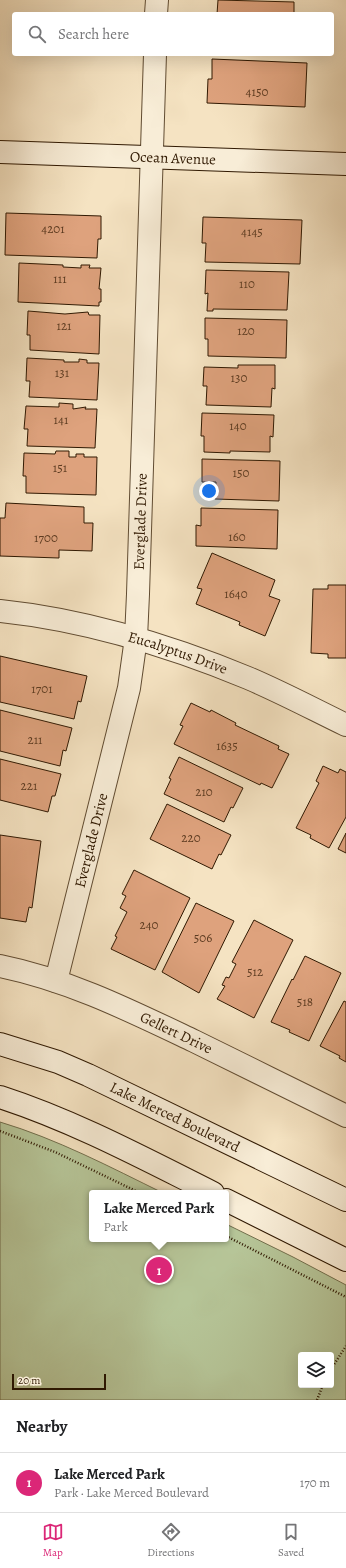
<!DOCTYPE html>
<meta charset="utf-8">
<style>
:root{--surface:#fff;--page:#f6f6f6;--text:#202124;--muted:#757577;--line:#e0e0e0;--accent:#db2777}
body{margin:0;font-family:Alegreya,serif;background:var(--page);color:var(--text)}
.controls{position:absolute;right:12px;bottom:12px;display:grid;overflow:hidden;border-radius:4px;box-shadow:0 4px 16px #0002}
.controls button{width:36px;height:36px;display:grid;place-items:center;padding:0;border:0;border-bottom:1px solid var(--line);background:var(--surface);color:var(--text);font:20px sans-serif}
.scale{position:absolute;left:12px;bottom:10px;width:94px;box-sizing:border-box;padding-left:4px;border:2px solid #301902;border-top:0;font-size:11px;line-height:14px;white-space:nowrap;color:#301902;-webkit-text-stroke:3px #f8edd7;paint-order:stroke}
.you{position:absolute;left:209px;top:491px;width:14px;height:14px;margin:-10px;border:3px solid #fff;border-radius:50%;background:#1a73e8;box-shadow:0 0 0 6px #1a73e833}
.badge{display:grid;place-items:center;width:26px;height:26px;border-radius:50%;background:var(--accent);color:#fff;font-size:13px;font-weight:700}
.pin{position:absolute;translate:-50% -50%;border:2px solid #fff;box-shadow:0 1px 4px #0006}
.popup{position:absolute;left:89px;top:1190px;width:140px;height:52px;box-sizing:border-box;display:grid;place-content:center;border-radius:4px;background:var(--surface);filter:drop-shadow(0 1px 3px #0005);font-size:13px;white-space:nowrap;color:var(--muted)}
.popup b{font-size:15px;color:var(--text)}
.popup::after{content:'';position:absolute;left:50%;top:100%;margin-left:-8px;border:8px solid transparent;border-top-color:var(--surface)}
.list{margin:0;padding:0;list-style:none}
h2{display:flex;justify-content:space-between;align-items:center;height:52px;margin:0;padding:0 16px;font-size:17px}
h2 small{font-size:13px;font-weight:400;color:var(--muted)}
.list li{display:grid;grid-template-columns:26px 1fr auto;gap:12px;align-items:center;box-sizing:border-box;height:60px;padding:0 16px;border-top:1px solid var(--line)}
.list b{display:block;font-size:15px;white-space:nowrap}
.list p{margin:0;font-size:13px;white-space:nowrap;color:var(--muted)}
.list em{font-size:13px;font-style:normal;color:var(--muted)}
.icon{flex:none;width:22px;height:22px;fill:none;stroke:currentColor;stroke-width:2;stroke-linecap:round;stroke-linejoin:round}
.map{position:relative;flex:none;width:346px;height:1400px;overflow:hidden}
.search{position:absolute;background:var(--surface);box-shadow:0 4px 16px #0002;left:12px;right:12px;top:12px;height:44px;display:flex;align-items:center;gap:10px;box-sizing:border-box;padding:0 14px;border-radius:4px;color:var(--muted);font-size:15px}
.sheet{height:112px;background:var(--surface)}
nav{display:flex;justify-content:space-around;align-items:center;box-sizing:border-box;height:56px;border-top:1px solid var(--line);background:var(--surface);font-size:11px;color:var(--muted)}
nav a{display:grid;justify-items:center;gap:2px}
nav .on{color:var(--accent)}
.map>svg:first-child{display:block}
</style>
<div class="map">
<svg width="346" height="1400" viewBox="0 0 346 1400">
<rect width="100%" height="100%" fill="#f5e3c2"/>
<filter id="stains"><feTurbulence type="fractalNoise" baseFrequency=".005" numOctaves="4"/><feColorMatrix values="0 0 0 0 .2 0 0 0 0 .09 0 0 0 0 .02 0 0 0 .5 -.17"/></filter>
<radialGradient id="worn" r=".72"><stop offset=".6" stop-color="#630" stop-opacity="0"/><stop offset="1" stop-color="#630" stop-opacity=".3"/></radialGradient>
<path fill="#b6c598" stroke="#736f4d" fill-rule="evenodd" d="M 0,1122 C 57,1139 110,1167 163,1193 L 92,1193 L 92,1239 L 226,1239 L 226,1224 L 293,1257 L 346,1285 L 346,1400 L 0,1400 ZM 301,1355 L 331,1355 L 331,1385 L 301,1385 Z"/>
<g fill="#dea27d" stroke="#301902">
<path d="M 218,0 L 294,2 L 294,14 L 217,14 Z"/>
<path d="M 212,59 L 307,63 L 305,107 L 207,103 L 208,79 L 212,79 Z"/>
<path d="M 6,213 L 101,216 L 101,239 L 98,239 L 97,258 L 5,255 Z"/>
<path d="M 203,217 L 302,220 L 300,264 L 205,262 L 206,243 L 202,243 Z"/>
<path d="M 19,263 L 63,265 L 63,267 L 81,268 L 81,265 L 90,265 L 89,268 L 101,268 L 99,289 L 101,289 L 101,302 L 99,302 L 99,306 L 18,302 Z"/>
<path d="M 206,270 L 289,272 L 287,310 L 213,309 L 213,311 L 207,311 L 208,293 L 205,294 Z"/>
<path d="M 28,311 L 65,314 L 88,312 L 89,315 L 100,315 L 99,354 L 30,350 L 30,335 L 27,335 Z"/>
<path d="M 205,318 L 287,320 L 286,358 L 208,356 L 208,339 L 205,339 Z"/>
<path d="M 27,358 L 64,360 L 64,362 L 79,362 L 79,359 L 87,360 L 87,363 L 99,363 L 97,400 L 29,397 L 30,381 L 26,381 Z"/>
<path d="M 238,365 L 275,365 L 275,389 L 272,388 L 271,407 L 206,405 L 207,386 L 203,386 L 204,367 L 238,368 Z"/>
<path d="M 59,403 L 73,404 L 73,409 L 86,407 L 85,409 L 97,409 L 95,448 L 27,446 L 28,429 L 24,429 L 26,406 L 59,407 Z"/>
<path d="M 202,413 L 274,415 L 273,437 L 270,436 L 270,452 L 230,451 L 230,453 L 204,452 L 204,436 L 201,436 Z"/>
<path d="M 56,451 L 69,451 L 69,457 L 76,457 L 76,454 L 84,454 L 84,457 L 97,457 L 96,495 L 26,493 L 26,476 L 23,476 L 24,453 L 55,454 Z"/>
<path d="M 202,459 L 280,461 L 279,501 L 215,499 L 216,482 L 202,482 Z"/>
<path d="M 6,503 L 84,507 L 84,523 L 93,523 L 92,551 L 59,550 L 59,558 L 0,556 L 0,518 L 5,518 Z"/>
<path d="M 201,508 L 278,510 L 277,549 L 196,546 L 196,525 L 201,526 Z"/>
<path d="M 212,553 L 275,580 L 269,596 L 280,600 L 265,636 L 239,625 L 240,622 L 196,604 L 202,589 L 197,588 Z"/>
<path d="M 328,585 L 346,585 L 346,658 L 328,658 L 328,654 L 311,653 L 313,589 L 328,589 Z"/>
<path d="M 0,656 L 87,676 L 81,702 L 78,701 L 74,719 L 0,702 Z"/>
<path d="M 191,703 L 210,712 L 211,710 L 236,723 L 235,725 L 279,746 L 278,749 L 289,754 L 272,788 L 261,783 L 260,785 L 174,744 L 183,726 L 180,725 Z"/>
<path d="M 0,710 L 72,728 L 66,751 L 63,750 L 60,766 L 0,751 Z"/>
<path d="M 179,757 L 243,788 L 233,808 L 231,807 L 224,822 L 164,794 L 171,779 L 169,778 Z"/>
<path d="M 0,759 L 61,774 L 55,796 L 52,796 L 48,812 L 0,800 Z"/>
<path d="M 323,766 L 338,773 L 340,769 L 346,772 L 346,817 L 329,848 L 310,838 L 311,835 L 296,828 L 319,783 L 316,781 Z"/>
<path d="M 167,804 L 231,835 L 221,855 L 219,854 L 212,869 L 150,839 Z"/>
<path d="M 346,833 L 346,853 L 338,849 Z"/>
<path d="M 0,835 L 41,841 L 32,908 L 29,907 L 26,922 L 0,918 Z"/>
<path d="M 134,870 L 190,898 L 155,970 L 111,949 L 117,937 L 115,936 L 127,912 L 120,908 L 126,896 L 122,894 Z"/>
<path d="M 196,903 L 234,921 L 199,993 L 162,972 Z"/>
<path d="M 254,920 L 293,940 L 254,1018 L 217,999 L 225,986 L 222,985 L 226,977 L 229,978 L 236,964 L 232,962 Z"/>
<path d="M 305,956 L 341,973 L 309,1041 L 289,1032 L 290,1030 L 271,1022 L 292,979 L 293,980 Z"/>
<path d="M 344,1001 L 346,1002 L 346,1062 L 339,1058 L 340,1056 L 320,1046 Z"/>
</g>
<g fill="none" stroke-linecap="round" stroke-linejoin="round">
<defs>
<g id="street">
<path d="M 156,14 L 157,0"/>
<path id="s1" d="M 0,611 C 86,620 168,645 248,678 C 281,692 313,709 346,725"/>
<path id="s2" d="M 0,966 C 69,980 131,1011 194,1041 C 245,1066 295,1091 346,1116"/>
<path id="s3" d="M 56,981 L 129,688 L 136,638 L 138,594 L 155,54"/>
</g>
<g id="secondary">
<path id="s4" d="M 0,152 L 346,164"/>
<path id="s5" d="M 0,1044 L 58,1062 L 88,1075 L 346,1200"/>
<path d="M 0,1097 C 74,1121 143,1158 213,1193"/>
<path d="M 226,1200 L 346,1260"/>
</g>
</defs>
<use href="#street" stroke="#614c32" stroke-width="24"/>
<use href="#secondary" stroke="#301902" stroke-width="24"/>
<g stroke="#301902" stroke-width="2.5" stroke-dasharray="1 2" stroke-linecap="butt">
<path d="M 0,1131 L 55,1152 L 140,1193"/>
<path d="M 226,1236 L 346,1297"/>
<path d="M 331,1369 L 346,1346"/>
<path d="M 317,1400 L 323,1385"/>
</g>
<use href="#street" stroke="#f8edd7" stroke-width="22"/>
<use href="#secondary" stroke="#f8edd7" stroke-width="22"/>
</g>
<g text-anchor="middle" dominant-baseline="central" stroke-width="3.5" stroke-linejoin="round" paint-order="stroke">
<g font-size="13" fill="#5c3b21">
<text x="257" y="91">4150</text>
<text x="53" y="228">4201</text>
<text x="252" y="231">4145</text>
<text x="60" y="278">111</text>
<text x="247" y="283">110</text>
<text x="64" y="325">121</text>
<text x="246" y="330">120</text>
<text x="62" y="372">131</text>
<text x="239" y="377">130</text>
<text x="61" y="419">141</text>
<text x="238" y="425">140</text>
<text x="60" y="467">151</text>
<text x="241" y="472">150</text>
<text x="237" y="536">160</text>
<text x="46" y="537">1700</text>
<text x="236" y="593">1640</text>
<text x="42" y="688">1701</text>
<text x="35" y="739">211</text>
<text x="227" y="745">1635</text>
<text x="29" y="785">221</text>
<text x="204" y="791">210</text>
<text x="191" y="837">220</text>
<text x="149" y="924">240</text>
<text x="203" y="937">506</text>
<text x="255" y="971">512</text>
<text x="305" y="1001">518</text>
</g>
<g font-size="15" fill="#301902" stroke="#f8edd7">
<text stroke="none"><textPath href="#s4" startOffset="173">Ocean Avenue</textPath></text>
<text stroke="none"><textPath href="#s3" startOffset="469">Everglade Drive</textPath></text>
<text stroke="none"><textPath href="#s1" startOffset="183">Eucalyptus Drive</textPath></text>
<text stroke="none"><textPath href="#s3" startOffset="145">Everglade Drive</textPath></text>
<text stroke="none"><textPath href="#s2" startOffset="189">Gellert Drive</textPath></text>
<text stroke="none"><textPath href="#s5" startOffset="190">Lake Merced Boulevard</textPath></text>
</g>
</g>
<rect width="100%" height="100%" filter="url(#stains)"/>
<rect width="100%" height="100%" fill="url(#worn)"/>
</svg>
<div class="controls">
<button><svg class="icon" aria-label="layers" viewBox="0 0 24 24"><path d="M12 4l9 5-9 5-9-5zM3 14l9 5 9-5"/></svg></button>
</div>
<div class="scale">20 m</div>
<div class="you"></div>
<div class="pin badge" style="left:159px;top:1270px">1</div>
<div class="popup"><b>Lake Merced Park</b>Park</div>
<div class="search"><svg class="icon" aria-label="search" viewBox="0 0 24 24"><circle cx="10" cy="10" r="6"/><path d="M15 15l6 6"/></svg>Search here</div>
</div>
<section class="sheet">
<h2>Nearby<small></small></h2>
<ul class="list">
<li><span class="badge">1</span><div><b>Lake Merced Park</b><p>Park · Lake Merced Boulevard</p></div><em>170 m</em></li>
</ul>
</section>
<nav>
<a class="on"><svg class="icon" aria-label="map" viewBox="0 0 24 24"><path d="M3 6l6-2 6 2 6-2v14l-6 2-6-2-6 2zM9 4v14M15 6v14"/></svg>Map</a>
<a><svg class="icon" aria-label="directions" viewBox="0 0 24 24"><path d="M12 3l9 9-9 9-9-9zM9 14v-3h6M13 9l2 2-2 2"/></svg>Directions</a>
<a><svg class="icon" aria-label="saved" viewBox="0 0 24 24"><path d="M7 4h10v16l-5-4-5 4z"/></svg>Saved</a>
</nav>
